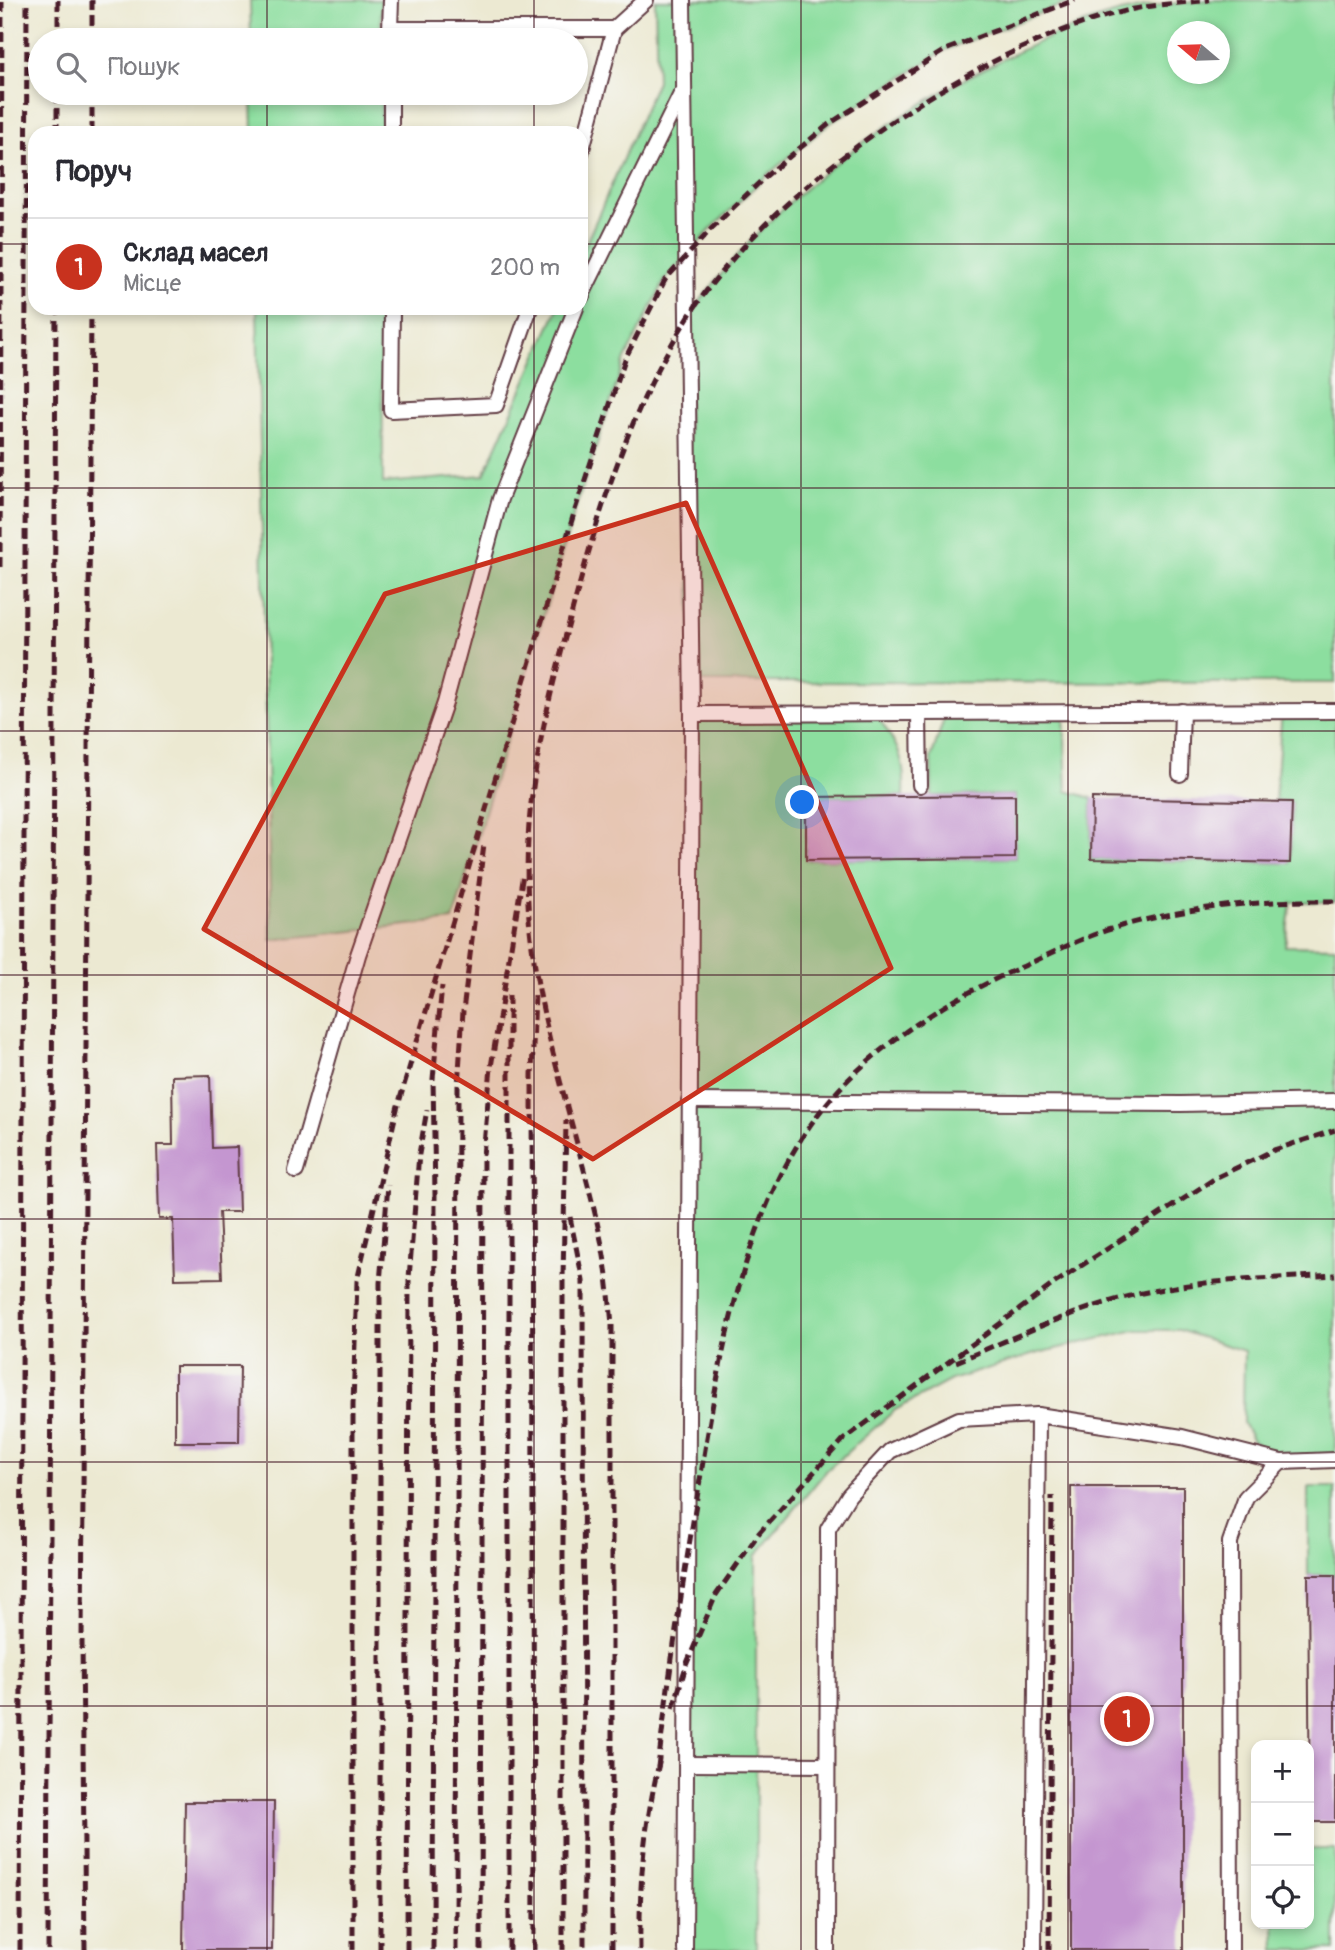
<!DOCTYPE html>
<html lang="uk">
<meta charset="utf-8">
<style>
:root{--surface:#fff;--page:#f2f2f3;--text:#2b2b33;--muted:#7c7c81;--line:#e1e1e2;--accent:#c8321e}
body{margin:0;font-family:Pangolin,sans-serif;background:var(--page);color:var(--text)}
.controls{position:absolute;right:21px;bottom:21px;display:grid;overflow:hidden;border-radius:14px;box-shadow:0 4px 10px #0003}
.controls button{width:63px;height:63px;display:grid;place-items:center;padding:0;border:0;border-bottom:2px solid var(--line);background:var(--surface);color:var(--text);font:35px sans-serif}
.compass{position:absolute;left:1167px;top:21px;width:63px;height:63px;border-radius:50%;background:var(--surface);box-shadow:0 4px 10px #0003;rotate:289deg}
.you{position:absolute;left:803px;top:803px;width:24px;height:24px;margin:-18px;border:5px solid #fff;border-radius:50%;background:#1a73e8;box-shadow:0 0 0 10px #1a73e833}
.badge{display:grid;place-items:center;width:46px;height:46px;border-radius:50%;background:var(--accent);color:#fff;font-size:23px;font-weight:700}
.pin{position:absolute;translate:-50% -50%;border:4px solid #fff;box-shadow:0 2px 7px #0006}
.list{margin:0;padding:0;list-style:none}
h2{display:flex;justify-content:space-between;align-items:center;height:91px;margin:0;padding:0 28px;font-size:30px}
h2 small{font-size:23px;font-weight:400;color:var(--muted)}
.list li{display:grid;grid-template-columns:46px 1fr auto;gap:21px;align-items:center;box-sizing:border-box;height:98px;padding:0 28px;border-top:2px solid var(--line)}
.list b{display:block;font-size:26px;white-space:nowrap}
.list p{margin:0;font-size:23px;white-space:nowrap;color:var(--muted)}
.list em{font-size:23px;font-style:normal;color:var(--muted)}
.icon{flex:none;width:38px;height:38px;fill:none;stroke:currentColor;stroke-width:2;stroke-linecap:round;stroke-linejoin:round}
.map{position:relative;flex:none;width:1335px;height:1950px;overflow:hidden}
.search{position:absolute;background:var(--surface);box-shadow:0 4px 10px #0003;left:28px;top:28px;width:560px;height:77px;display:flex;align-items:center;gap:18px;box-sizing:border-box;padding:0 24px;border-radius:38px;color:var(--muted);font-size:26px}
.panel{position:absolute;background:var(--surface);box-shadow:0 4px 10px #0003;left:28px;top:126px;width:560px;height:189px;border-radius:21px}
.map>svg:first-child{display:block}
</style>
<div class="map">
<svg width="1335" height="1950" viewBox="0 0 1335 1950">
<rect width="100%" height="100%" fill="#f6f6f2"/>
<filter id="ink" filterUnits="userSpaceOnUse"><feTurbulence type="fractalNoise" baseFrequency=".0143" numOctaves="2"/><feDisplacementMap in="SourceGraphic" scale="14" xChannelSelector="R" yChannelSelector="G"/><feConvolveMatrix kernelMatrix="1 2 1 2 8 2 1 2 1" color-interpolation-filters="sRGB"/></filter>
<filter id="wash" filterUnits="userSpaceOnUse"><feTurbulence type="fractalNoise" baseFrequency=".00686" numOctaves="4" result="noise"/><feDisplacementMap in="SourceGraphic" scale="28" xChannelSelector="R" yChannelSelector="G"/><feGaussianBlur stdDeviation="1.57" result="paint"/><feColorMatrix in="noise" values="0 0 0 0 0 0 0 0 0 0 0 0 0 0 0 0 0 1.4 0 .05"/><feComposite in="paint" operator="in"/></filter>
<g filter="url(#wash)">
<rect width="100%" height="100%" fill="#ece9d2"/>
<g fill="#8cde9f" stroke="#6b7e65" stroke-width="2" fill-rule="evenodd">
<path d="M 250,0 L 381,0 L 381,40 L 251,40 Z"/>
<path d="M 655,0 L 1075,0 L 945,50 L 829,124 L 766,176 L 712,228 L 665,280 L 625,359 L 574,513 L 453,920 L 271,940 L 257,308 L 382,308 L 383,483 L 484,475 L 558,308 L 581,308 L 581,255 L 657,81 Z"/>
<path d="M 1209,0 L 1335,0 L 1335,683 L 691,682 L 687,319 C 768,204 873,125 997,62 C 1040,41 1087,18 1135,9 C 1159,4 1184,3 1209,0 ZM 1178,32 L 1220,32 L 1220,74 L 1178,74 Z"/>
<path d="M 252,93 L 381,93 L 382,133 L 253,133 Z"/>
<path d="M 1282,711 L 1335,711 L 1335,902 L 1291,902 L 1285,946 L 1335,947 L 1335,1460 L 1281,1462 L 1253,1441 L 1243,1423 L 1244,1351 L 1179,1330 L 1136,1330 L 1038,1353 L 951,1380 L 895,1410 L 827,1470 L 756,1556 L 756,1950 L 685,1950 L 692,714 L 875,713 C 897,744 906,757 904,796 L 806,797 L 806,860 L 1015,858 L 1015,795 L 932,796 L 931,758 L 946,713 L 1064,712 L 1067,791 L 1092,798 L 1091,859 L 1290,863 L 1292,802 L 1275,801 Z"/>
<rect x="1308" y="1487" width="27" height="88"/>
<path d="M 1309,1849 L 1335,1849 L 1335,1950 L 1275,1950 L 1274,1924 L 1309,1924 Z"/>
</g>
<g id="blocks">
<g fill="#c496d0">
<path d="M 1015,795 L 1015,858 L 806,860 L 806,797 Z"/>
<path d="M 1092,798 L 1292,802 L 1290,863 L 1091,859 Z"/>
<path d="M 210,1075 L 212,1148 L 237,1147 L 239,1212 L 219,1212 L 222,1278 L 175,1279 L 173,1219 L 159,1219 L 157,1145 L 173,1145 L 172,1076 Z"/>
<path d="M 175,1366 L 240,1366 L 239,1442 L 175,1442 Z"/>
<rect x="1071" y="1487" width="112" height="463"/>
<path d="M 1308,1575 L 1335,1575 L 1335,1822 L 1310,1822 Z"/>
<path d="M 185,1802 L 274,1802 L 272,1950 L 183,1950 Z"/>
</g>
</g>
</g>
<g filter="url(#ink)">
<use href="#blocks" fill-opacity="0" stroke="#623d44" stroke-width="2"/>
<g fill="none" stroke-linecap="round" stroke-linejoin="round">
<defs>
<g id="lane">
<path d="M 391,0 L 390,29 L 614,29"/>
<path d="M 683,0 L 692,714 L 685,1950"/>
<path d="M 391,93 L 391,133"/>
<path d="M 581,153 L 614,29 L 646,0"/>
<path d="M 581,297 L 681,94"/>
<path d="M 392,308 L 391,410 L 496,405 L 530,308"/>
<path d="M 919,713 L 920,785"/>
<path d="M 692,714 L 1335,711"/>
<path d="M 1180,774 L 1182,711"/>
<path d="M 689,1101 L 1181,1104 L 1335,1101"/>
<path d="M 296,1171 L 358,955 L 445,703 L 500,499 L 576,308"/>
<path d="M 686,1764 L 827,1765"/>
<path d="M 827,1950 L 828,1529 L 849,1495 L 890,1451 L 959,1419 L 1038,1415 L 1182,1437 L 1281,1462"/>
<path d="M 1034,1950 L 1038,1415"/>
<path d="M 1231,1950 L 1230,1542 L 1246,1497 L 1281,1462 L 1335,1460"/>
</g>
</defs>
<use href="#lane" stroke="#623d44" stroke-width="18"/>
<use href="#lane" stroke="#fff" stroke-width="14"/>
<g stroke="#4a1f2b" stroke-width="5" stroke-dasharray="10 5" stroke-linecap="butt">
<path d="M 58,40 L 58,0"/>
<path d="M 92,40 L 92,0"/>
<path d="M 57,133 L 57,93"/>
<path d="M 92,133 L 92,93"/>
<path d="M 0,567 L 2,0"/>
<path d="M 509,995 L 509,1950"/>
<path d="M 570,1217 L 583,1281 L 584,1950"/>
<path d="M 956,1362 C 1015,1337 1075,1309 1138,1294 C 1203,1279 1269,1279 1335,1275"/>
<path d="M 673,1708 L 687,1663 L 716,1595 L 759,1533 L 843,1440 L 1055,1283 L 1217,1177 L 1274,1150 L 1335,1130"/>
<path d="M 658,1767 C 669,1673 683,1579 699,1486 C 721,1352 746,1184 845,1083 C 895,1032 959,994 1024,966 C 1052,953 1081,938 1111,929 C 1184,907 1258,900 1335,901"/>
<path d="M 20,1950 L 27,0"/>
<path d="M 48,1950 L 56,308"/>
<path d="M 85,1950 L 82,1641 L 91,308"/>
<path d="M 353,1950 L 353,1405 L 357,1281 L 397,1109 L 574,513 L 625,359 L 665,280 L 712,228 L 766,176 L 829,124 L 945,50 L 1075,0"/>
<path d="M 380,1950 L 380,1283 L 388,1185"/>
<path d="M 407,1950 L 409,1278 L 419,1154 L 427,1110"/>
<path d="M 433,1950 L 435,1195 L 433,1079 L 442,986"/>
<path d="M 456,1950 L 458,1086 L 463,1011 L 484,844"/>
<path d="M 481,1950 L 483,1156 L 491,1067 L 523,874"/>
<path d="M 534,1950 L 532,1075 L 535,993"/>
<path d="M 563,1950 L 563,1279 L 566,1120"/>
<path d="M 612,1950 L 612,1324 C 609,1296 607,1268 601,1240 C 579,1137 541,1035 530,929 C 519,820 541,727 569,623 C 597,518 628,411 687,319 C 771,186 981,42 1134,9 C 1158,4 1184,3 1209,0"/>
<path d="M 640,1950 C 639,1882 644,1825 660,1759"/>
<path d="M 1049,1950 L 1052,1496"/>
</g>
</g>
</g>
<path fill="#c8321e" fill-opacity="0.2" stroke="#c8321e" stroke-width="5" stroke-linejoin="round" d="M 686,503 L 891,968 L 593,1159 L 204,929 L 385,594 Z"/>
<path fill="none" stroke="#4a1f2b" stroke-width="2" stroke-opacity="0.55" d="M 267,0 L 267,40M 534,0 L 534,40M 801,0 L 801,1950M 1068,0 L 1068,1950M 267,93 L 267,133M 534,93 L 534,133M 0,244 L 35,244M 581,244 L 1335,244M 267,308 L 267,1950M 534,308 L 534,1950M 0,488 L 1335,488M 0,731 L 1335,731M 0,975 L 1335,975M 0,1219 L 1335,1219M 0,1462 L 1335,1462M 0,1706 L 1335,1706"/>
</svg>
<div class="controls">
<button>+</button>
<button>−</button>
<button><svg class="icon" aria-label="locate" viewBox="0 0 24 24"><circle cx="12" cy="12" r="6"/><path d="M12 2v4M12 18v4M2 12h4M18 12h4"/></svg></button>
</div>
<svg class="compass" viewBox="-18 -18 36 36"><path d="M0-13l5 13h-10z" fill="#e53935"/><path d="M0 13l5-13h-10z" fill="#7c7c81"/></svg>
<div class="you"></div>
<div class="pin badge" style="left:1127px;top:1719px">1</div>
<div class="search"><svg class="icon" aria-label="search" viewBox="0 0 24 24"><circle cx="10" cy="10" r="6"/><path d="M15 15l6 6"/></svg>Пошук</div>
<section class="panel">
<h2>Поруч<small></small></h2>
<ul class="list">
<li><span class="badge">1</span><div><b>Склад масел</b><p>Місце</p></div><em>200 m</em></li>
</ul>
</section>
</div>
